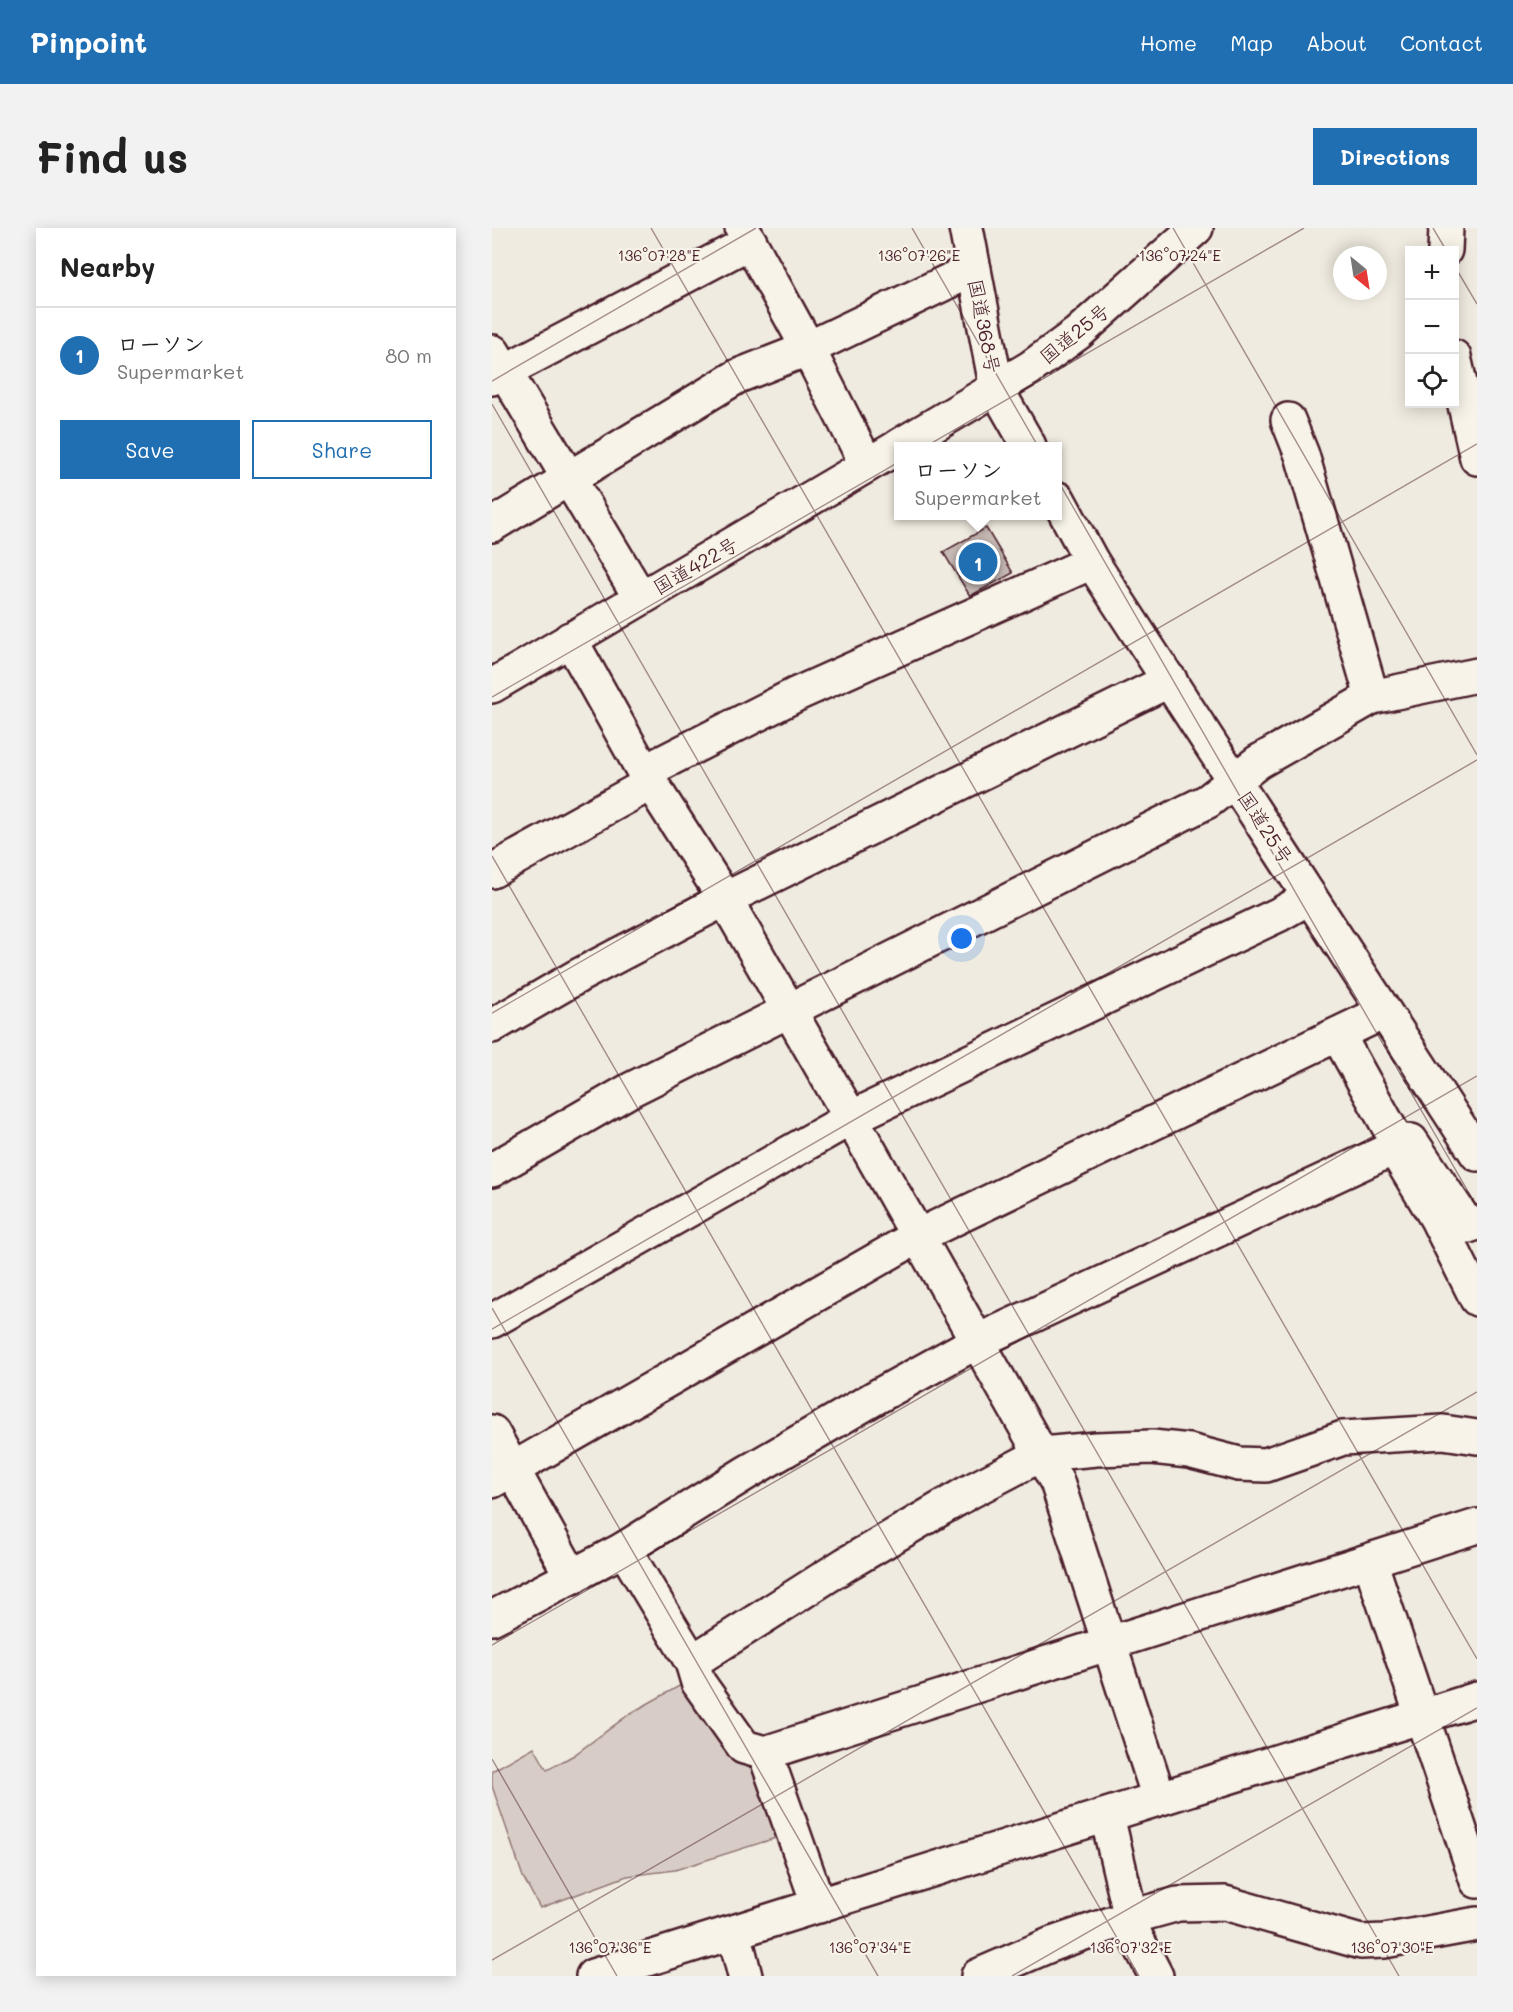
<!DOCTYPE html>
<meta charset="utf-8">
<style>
:root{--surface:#fff;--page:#f2f2f2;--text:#222;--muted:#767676;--line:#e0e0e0;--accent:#1f6fb2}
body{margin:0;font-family:Mali,"Klee One",sans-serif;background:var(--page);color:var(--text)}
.controls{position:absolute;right:18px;top:18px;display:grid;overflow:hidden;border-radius:0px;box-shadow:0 3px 15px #0003}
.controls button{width:54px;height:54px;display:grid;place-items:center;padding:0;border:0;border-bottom:2px solid var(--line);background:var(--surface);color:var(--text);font:30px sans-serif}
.compass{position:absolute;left:841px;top:18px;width:54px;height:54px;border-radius:50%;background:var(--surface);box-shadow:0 3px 15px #0003;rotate:150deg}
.you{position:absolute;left:470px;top:711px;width:21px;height:21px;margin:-15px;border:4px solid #fff;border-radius:50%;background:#1a73e8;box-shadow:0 0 0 9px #1a73e833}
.badge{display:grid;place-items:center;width:39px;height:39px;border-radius:50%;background:var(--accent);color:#fff;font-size:20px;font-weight:700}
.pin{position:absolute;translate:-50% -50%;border:3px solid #fff;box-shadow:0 2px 6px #0006}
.popup{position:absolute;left:402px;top:214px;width:168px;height:78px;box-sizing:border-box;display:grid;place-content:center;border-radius:0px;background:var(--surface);filter:drop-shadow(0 2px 4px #0005);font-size:20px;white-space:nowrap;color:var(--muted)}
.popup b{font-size:22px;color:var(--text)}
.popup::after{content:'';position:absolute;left:50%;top:100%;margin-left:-12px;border:12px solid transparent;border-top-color:var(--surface)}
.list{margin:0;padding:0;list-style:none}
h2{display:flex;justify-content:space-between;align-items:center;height:78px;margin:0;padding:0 24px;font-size:26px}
h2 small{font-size:20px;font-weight:400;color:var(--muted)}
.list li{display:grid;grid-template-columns:39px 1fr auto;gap:18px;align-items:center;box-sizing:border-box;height:96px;padding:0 24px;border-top:2px solid var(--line)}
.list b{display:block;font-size:22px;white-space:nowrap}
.list p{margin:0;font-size:20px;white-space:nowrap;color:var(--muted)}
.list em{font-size:20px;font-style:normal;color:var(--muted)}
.actions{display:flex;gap:12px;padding:18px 24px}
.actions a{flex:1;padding:14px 0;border:2px solid var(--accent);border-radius:0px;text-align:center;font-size:21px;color:var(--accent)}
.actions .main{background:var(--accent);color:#fff}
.icon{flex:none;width:33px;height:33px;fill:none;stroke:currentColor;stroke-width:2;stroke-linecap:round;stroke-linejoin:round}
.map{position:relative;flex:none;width:985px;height:1748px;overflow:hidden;border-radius:0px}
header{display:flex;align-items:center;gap:36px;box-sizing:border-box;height:84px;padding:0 30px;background:var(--accent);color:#fff}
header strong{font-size:28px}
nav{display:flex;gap:33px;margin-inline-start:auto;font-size:21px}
.intro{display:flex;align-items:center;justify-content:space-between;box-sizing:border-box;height:144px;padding:0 36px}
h1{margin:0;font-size:42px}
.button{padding:15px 27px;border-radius:0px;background:var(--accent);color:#fff;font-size:21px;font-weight:700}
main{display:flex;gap:36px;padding:0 36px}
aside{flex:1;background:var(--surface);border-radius:0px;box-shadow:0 3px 15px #0003}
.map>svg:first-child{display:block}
</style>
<header>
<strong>Pinpoint</strong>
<nav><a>Home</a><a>Map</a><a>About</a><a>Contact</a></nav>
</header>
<div class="intro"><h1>Find us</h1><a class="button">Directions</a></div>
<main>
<aside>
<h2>Nearby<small></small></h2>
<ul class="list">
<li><span class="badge">1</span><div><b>ローソン</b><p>Supermarket</p></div><em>80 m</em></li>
</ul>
<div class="actions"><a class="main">Save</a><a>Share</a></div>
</aside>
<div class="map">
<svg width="985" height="1748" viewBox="0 0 985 1748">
<rect width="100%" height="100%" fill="#f0ebe0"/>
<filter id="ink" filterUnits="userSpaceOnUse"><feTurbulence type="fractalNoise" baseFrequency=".0167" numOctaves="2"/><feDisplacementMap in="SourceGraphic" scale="12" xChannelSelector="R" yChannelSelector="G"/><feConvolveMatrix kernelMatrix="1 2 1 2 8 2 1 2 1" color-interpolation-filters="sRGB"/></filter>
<g filter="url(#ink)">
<path fill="#d8cdc6" stroke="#917678" stroke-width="1.5" d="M 198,1452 L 269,1552 L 287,1609 L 183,1642 L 135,1648 L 48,1680 L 31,1649 L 0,1558 L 0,1543 L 42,1519 L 55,1542 L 82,1527 L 139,1485 Z"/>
<path fill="#c6b8b3" stroke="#4a1f2b" stroke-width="1.5" d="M 494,300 L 521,345 L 478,368 L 451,324 Z"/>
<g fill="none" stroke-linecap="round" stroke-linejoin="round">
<defs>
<g id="minor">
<path d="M 250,0 L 310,109 L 375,237"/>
<path d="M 953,22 L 954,0"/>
<path d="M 1,124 L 148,369"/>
<path d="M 962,129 L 985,230"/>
<path d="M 0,150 L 258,14"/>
<path d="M 796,192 L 810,227 L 880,469"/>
<path d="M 0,297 L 246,148 L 315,121 L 482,41"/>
<path d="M 78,411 L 152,544 L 233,671 L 359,890 L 565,1254 L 667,1570"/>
<path d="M 152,544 L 305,466 L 600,334"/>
<path d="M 0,643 L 159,555"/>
<path d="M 0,798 L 86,748 L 233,671 L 678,452"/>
<path d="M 0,942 L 140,861 L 716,573 L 766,534 L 880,469 L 985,447"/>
<path d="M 985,995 L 976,998 L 919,913 L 902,920 L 945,991 L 985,1071"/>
<path d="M 0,1093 L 359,890 L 788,686 L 818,669"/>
<path d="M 0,1204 L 80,1349"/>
<path d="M 0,1253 L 426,1008 L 892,784"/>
<path d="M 132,1321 L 200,1434 L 206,1454 L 252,1519 L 273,1525"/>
<path d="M 878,1333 L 985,1653"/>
<path d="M 0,1390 L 132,1321 L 254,1245 L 386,1168 L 486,1113 L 902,920 L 902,908 L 846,807"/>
<path d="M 200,1434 L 354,1336 L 477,1264 L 550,1226 L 604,1221 L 660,1219 L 697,1223 L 747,1236 L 774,1237 L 851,1210 L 951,1204 L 985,1209"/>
<path d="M 615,1588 L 643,1707 L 664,1748"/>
<path d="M 327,1678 L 273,1525 L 985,1298"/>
<path d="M 242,1704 L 253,1748"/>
<path d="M 101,1748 L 985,1471"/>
<path d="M 486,1748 L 560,1716 L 639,1689 L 686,1676 L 733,1675 L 869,1714 L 892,1713 L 985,1696"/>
</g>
<g id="highway">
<path d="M 474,0 L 505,162 L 537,218"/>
<path d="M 407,218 L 538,140 L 586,105 L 704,0"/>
<path d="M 566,271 L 600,334 L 985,926"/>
<path d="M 0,458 L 406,219"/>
</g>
</defs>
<use href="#minor" stroke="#4a1f2b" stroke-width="38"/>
<use href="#highway" stroke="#4a1f2b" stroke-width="38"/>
<use href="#minor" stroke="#f7f3e8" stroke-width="33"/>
<use href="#highway" stroke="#f7f3e8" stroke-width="33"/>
</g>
</g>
<path fill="none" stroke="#4a1f2b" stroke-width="1.5" stroke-opacity="0.45" d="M 159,0 L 985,1431M 420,0 L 985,979M 681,0 L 985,527M 941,0 L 954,22M 962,37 L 985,76M 0,153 L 264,0M 0,176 L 907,1748M 0,469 L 812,0M 0,628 L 647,1748M 0,785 L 985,216M 0,1080 L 386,1748M 0,1101 L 985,532M 0,1417 L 985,848M 0,1531 L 125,1748M 0,1732 L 985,1164M 520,1748 L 985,1480"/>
<g text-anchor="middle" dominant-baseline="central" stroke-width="4.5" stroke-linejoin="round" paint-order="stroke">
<g font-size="20" fill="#4a1f2b" stroke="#f7f3e8">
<text transform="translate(493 98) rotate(79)">国道368号</text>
<text transform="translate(582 105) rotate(-39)">国道25号</text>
<text transform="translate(203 337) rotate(-30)">国道422号</text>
<text transform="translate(774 599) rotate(57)">国道25号</text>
</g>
</g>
<g font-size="15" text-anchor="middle" fill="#4a1f2b" stroke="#f7f3e8" stroke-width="4.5" stroke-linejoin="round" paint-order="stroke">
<text x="167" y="33">136°07'28"E</text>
<text x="427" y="33">136°07'26"E</text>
<text x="688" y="33">136°07'24"E</text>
<text x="118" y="1725">136°07'36"E</text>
<text x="378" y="1725">136°07'34"E</text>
<text x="639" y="1725">136°07'32"E</text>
<text x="900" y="1725">136°07'30"E</text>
</g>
</svg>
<div class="controls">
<button>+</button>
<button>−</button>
<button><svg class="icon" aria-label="locate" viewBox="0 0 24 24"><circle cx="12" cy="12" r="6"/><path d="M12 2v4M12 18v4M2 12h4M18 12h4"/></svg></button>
</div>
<svg class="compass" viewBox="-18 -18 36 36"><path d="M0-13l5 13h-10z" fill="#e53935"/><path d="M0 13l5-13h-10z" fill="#767676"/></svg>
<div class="you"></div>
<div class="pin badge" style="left:486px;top:334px">1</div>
<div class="popup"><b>ローソン</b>Supermarket</div>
</div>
</main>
